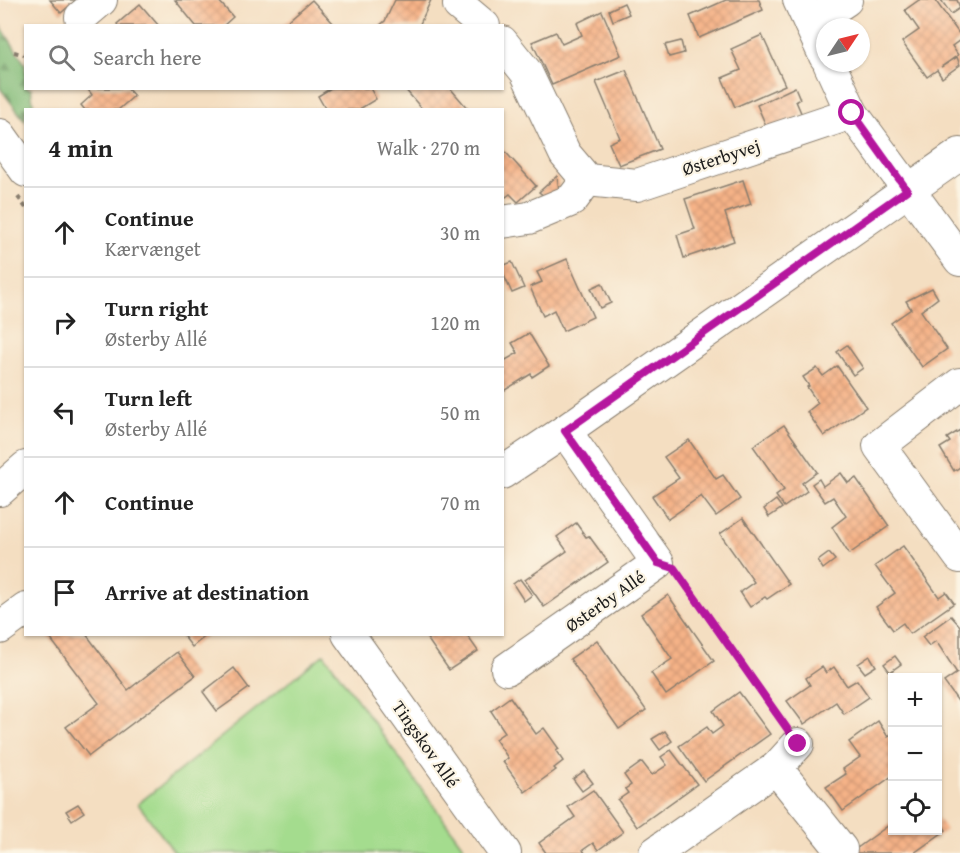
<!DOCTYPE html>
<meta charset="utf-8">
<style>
:root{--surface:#fff;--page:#f2f2f2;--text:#222;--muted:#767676;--line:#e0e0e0}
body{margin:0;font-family:"Gentium Book Plus",serif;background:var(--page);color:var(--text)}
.controls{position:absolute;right:18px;bottom:18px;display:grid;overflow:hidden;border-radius:0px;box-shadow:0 2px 4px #0004}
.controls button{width:54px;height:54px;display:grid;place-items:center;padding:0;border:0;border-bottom:2px solid var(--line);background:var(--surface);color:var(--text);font:30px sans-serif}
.compass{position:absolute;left:816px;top:18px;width:54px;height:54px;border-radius:50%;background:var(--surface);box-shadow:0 2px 4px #0004;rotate:55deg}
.stop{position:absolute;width:18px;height:18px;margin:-14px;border:4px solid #b5179e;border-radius:50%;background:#fff}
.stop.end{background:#b5179e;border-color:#fff;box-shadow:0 2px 6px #0008}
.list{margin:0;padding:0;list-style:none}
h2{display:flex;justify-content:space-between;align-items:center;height:78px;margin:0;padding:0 24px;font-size:26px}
h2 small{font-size:20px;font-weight:400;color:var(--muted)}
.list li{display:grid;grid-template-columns:39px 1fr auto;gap:18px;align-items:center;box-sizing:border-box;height:90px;padding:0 24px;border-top:2px solid var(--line)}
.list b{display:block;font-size:22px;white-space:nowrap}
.list p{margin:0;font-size:20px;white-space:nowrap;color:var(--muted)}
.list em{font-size:20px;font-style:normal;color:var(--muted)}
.icon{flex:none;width:33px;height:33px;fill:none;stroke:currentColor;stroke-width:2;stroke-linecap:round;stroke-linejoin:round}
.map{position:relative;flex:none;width:960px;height:853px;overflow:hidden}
.search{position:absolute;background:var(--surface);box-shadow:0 2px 4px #0004;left:24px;top:24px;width:480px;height:66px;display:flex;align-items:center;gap:15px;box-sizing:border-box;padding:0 21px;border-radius:0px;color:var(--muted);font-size:22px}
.panel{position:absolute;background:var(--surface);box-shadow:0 2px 4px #0004;left:24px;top:108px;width:480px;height:528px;border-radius:0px}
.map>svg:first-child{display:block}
</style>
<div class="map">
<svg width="960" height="853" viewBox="0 0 960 853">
<defs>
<pattern id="forest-firs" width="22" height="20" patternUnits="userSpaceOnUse" patternTransform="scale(1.5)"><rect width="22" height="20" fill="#83bc79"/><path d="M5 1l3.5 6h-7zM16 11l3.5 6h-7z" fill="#6a9862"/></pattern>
<pattern id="building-cross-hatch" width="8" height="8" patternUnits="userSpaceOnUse" patternTransform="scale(1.5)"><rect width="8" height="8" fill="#f5b287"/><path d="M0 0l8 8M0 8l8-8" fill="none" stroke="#d19874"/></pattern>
</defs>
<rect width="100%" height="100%" fill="#fcf5e5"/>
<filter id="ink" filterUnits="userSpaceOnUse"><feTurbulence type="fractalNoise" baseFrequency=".0167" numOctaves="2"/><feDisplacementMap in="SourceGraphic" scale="12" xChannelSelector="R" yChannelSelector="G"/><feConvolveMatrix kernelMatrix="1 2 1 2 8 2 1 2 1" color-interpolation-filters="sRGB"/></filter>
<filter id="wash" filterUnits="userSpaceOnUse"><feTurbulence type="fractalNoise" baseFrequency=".008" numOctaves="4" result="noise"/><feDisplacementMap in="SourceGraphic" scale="24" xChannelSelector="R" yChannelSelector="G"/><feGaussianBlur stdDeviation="1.35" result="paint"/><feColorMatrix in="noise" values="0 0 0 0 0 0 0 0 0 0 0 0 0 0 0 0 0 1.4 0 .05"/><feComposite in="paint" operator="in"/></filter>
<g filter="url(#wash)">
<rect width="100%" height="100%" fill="#f4dec1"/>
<path fill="#a4dc8e" stroke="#607c55" stroke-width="1.5" d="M 324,654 L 468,853 L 175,853 L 138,804 Z"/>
<path fill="url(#forest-firs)" stroke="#506c4a" stroke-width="1.5" d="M 0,25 L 25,64 L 26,88 L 31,89 L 34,109 L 26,110 L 25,121 L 0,88 Z"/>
<g id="blocks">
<g fill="url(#building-cross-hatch)">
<path d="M 50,0 L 76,0 L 61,13 Z"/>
<path d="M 175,0 L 218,0 L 233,17 L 223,26 L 196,26 Z"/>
<path d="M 312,0 L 333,23 L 330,26 L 282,26 Z"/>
<path d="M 395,0 L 431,0 L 419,26 L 379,26 L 385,21 Z"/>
<path d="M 726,0 L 759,0 L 763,10 L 699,38 L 690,16 Z"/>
<path d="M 919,0 L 935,0 L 960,35 L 960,40 L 952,46 L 958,55 L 941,67 L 957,57 L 960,65 L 942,78 L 937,70 L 927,77 L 902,42 L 919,30 L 905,10 Z"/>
<path d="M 941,0 L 957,0 L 960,8 L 951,14 Z"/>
<path d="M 624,3 L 629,14 L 613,21 L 609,10 Z"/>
<path d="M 140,4 L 159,26 L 118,26 L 117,24 Z"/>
<path d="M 602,11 L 621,55 L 552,85 L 532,42 L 556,32 L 562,44 L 582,35 L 577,23 Z"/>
<path d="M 762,35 L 785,85 L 735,107 L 722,78 L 741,70 L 731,49 Z"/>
<path d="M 681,41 L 684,53 L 669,57 L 665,45 Z"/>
<path d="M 626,70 L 660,149 L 619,165 L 609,143 L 620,138 L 596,82 Z"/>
<path d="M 795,87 L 800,99 L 796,101 L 802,115 L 768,130 L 757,105 Z"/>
<path d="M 87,88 L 127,88 L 134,96 L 118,110 L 85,110 L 81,105 L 92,95 Z"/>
<path d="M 331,88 L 370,88 L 376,99 L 358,110 L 326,110 L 318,96 Z"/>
<path d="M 404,88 L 450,88 L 469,110 L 423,110 Z"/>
<path d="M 502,148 L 536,186 L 518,202 L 510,194 L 506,197 L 502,193 Z"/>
<path d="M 557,176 L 559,190 L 545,197 L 539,192 Z"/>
<path d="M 743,180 L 751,204 L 725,213 L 734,241 L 684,258 L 677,235 L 695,229 L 685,199 Z"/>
<path d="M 567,259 L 593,317 L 563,331 L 554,310 L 543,316 L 530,287 L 542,282 L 537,272 Z"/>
<path d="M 512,262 L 524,288 L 512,293 L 502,271 L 502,266 Z"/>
<path d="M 602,283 L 611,303 L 600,308 L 591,288 Z"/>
<path d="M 932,288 L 938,298 L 921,311 L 947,349 L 922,367 L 891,323 L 911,309 L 906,301 Z"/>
<path d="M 529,333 L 549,366 L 532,377 L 531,374 L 502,392 L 502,362 L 518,353 L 512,343 Z"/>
<path d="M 847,345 L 863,368 L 853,375 L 837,352 Z"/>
<path d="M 837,366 L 866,407 L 824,436 L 807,412 L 818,403 L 807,387 L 809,386 L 803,377 L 817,368 L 823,376 Z"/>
<path d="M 784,425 L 817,472 L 802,483 L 807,491 L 784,507 L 776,496 L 784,490 L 753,446 Z"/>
<path d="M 960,430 L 960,467 L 954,471 L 940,448 L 950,442 L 947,438 Z"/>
<path d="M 689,440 L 716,479 L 723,475 L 740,499 L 716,516 L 701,496 L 668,519 L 652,496 L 679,478 L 664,457 Z"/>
<path d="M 841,473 L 848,483 L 856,478 L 889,526 L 849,554 L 832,527 L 846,516 L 833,497 L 825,502 L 812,484 L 819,479 L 823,486 Z"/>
<path d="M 776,500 L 782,508 L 769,517 L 764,509 Z"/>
<path d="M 743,518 L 789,584 L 767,599 L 765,597 L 750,607 L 740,592 L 754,582 L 720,534 Z"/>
<path d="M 576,523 L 586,537 L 589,536 L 608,562 L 544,607 L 525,580 L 567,551 L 557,537 Z"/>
<path d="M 903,546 L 939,597 L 946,592 L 954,603 L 910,634 L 903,623 L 893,630 L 876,607 L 895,593 L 875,566 Z"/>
<path d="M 829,553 L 835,560 L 823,569 L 818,561 Z"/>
<path d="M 520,579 L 532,595 L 524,601 L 513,584 Z"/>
<path d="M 668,595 L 714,661 L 666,695 L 651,673 L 672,659 L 641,614 Z"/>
<path d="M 951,616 L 960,626 L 960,704 L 944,682 L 957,673 L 936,641 L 929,646 L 922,637 Z"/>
<path d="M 47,634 L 86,634 L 128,690 L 177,652 L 195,676 L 89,756 L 66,727 L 99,703 Z"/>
<path d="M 182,634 L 208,634 L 192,647 Z"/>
<path d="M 424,634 L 466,634 L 478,651 L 449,670 Z"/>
<path d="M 597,640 L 646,710 L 619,729 L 570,659 Z"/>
<path d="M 870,656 L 876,666 L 865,673 L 858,664 Z"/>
<path d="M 895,656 L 901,664 L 890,672 L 884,664 Z"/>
<path d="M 822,667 L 826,673 L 834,667 L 847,686 L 857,680 L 869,697 L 844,714 L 836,702 L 804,724 L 787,701 L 810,685 L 806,678 Z"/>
<path d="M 234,668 L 249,688 L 217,711 L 203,692 Z"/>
<path d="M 739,692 L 770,734 L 704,781 L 679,746 L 707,727 L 712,734 L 723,726 L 713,711 Z"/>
<path d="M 510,697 L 536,734 L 544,728 L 559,749 L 556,751 L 563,761 L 554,768 L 556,770 L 525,792 L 503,762 L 508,758 L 495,739 L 505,732 L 491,711 Z"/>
<path d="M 878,721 L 888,737 L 891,734 L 892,736 L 892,776 L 843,811 L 826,787 L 846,774 L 843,769 L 860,757 L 849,742 Z"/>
<path d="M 665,731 L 672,741 L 660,750 L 652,739 Z"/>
<path d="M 671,750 L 697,784 L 637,827 L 618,800 L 628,793 L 625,789 L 631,785 L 624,775 L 642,762 L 652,775 L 667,765 L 661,757 Z"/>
<path d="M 584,771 L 593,783 L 582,791 L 573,779 Z"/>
<path d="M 593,790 L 623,832 L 598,850 L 593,843 L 583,850 L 585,853 L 546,853 L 539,843 L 575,817 L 568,807 Z"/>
<path d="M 78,804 L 84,812 L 72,820 L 66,811 Z"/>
<path d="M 938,818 L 946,830 L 914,853 L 855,853 L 853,851 L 892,823 L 892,830 L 938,830 Z"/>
</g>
</g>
</g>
<g filter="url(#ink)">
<use href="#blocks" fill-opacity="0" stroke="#887d6e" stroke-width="1.5"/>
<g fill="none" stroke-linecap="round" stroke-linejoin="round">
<defs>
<g id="minor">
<path d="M 799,0 L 825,56"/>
<path d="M 459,5 L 484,26"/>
<path d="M 81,17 L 101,0"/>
<path d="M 810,24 L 846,0"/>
<path d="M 502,42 L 526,72 L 565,154 L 587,180 L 637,185 L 852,113"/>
<path d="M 829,63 L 852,113 L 960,260"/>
<path d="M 0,135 L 26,171"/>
<path d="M 502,222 L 529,218 L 572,200 L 587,180"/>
<path d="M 960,384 L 879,446 L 960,557"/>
<path d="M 502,473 L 565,431 L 960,154"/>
<path d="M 0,490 L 26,467"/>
<path d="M 0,628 L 26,609"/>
<path d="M 348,634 L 505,853"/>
<path d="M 507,669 L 658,563 L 565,431"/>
<path d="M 776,768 L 841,849"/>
<path d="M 655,853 L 776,768 L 798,744"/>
</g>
</defs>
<use href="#minor" stroke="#887d6e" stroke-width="34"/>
<g stroke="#887d6e" stroke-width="4" stroke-dasharray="4.5 4.5" stroke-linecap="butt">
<path d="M 14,52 L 26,55"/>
<path d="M 18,197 L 26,208"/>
<path d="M 680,577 L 783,723"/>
</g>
<use href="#minor" stroke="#fff" stroke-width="32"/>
</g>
</g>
<g fill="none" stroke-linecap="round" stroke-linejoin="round" filter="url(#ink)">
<path stroke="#b5179e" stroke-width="8" d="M 798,744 L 674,568 L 658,563 L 565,431 L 907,190 L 852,113"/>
</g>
<g text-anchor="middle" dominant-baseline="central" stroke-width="4.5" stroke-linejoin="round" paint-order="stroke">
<g font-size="18" fill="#1c1c1c" stroke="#fcf5e5">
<text transform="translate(721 157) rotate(-18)">Østerbyvej</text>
<text transform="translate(605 601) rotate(-35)">Østerby Allé</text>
<text transform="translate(426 744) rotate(55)">Tingskov Allé</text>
</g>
</g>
</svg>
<div class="controls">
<button>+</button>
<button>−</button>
<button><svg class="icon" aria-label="locate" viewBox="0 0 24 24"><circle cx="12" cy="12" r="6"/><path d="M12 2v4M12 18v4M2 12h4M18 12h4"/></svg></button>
</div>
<svg class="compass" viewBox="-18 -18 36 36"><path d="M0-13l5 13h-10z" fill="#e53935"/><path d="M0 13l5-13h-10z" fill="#767676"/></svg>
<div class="stop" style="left:852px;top:113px"></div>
<div class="stop end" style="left:798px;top:744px"></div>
<div class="search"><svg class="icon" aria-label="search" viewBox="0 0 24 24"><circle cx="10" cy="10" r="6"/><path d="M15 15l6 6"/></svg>Search here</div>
<section class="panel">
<h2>4 min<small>Walk · 270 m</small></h2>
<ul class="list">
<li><svg class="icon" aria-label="ahead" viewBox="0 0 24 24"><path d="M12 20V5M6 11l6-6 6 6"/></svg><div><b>Continue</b><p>Kærvænget</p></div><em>30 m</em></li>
<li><svg class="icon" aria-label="right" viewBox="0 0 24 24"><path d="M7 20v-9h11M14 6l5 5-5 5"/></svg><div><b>Turn right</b><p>Østerby Allé</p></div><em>120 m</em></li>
<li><svg class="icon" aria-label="left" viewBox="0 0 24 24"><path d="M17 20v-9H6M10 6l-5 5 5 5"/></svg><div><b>Turn left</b><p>Østerby Allé</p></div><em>50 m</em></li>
<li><svg class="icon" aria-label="ahead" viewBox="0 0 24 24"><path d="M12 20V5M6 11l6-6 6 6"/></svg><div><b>Continue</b></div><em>70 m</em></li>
<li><svg class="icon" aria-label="arrive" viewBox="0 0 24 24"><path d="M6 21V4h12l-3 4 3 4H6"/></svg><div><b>Arrive at destination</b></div></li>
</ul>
</section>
</div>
